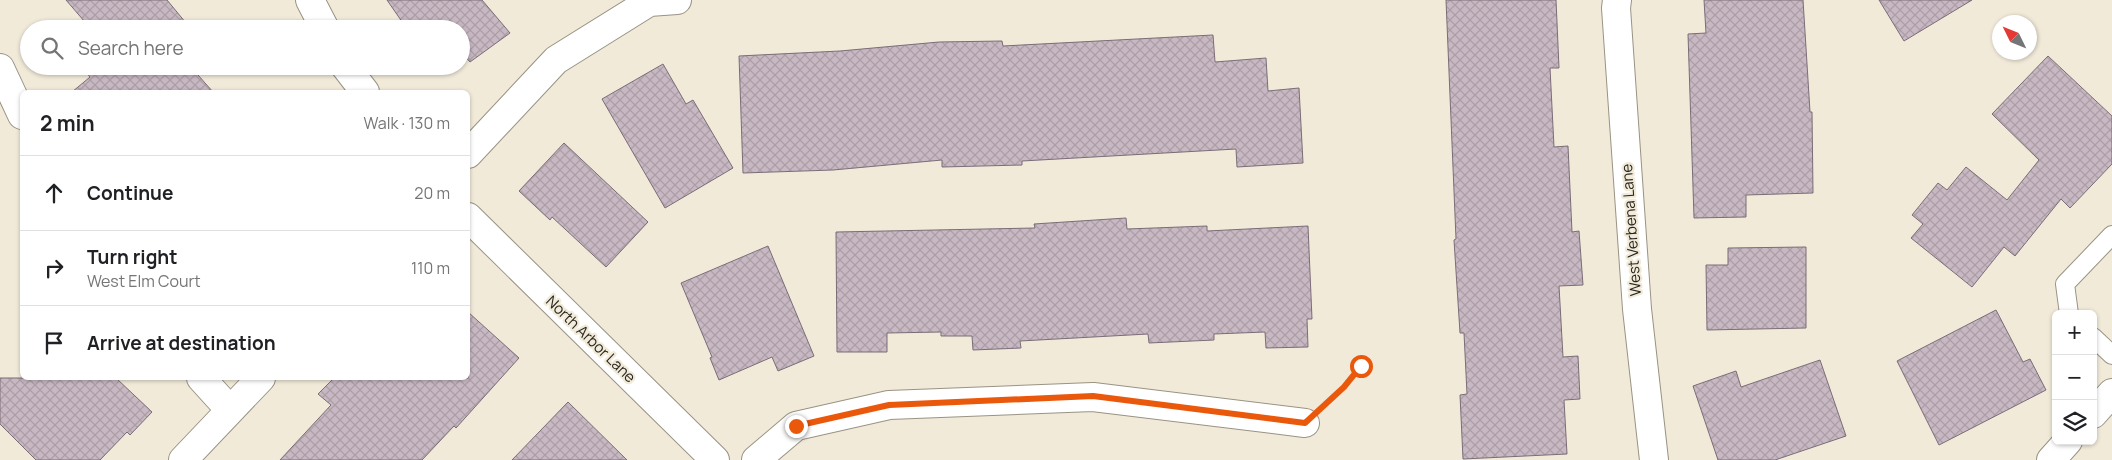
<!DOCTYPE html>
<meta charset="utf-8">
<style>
:root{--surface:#fff;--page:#f6f6f6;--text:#202124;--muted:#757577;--line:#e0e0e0}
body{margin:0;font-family:Manrope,sans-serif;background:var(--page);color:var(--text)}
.controls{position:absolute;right:15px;bottom:15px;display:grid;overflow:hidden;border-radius:8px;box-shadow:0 1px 4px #0004}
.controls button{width:45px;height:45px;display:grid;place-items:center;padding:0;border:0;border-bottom:1px solid var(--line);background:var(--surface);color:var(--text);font:25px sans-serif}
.compass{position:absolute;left:1992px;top:15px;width:45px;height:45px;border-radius:50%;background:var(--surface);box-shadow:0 1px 4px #0004;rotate:313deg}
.stop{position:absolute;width:15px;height:15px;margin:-11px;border:4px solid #ea580c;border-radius:50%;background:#fff}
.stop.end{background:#ea580c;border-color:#fff;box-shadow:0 1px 5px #0008}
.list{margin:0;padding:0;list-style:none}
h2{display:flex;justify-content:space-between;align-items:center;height:65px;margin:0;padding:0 20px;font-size:21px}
h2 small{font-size:16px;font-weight:400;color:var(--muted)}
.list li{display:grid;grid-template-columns:32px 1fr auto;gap:15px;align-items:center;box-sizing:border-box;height:75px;padding:0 20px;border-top:1px solid var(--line)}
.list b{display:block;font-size:19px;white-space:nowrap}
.list p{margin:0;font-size:16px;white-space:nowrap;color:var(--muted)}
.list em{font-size:16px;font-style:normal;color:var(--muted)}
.icon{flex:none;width:28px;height:28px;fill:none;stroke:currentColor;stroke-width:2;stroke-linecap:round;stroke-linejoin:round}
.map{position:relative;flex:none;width:2112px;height:460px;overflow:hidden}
.search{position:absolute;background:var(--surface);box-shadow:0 1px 4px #0004;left:20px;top:20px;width:450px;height:55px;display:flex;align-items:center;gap:12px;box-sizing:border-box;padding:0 18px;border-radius:28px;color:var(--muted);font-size:19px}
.panel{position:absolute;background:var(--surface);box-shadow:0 1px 4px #0004;left:20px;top:90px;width:450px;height:290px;border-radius:8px}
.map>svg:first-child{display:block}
</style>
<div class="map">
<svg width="2112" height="460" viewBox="0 0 2112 460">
<defs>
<pattern id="building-cross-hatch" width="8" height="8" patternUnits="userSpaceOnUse" patternTransform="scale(1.25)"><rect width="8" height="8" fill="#c8b8c3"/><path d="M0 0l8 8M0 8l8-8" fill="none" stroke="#ac9ea7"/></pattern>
</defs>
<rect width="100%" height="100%" fill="#f1ead9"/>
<g fill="url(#building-cross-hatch)" stroke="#7b6d77">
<path d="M 66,0 L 167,0 L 191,29 L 91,29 Z"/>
<path d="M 387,0 L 482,0 L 510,33 L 470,62 L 461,52 L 461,29 L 407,29 Z"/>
<path d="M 1446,0 L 1556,0 L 1559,68 L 1550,68 L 1554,147 L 1568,146 L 1572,232 L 1579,231 L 1583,285 L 1559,286 L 1563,357 L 1578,356 L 1580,399 L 1564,400 L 1567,454 L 1463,459 L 1460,395 L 1467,394 L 1464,333 L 1460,333 L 1454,240 L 1456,239 Z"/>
<path d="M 1704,0 L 1803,0 L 1810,112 L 1812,112 L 1813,193 L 1746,195 L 1746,217 L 1694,218 L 1688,34 L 1706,33 Z"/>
<path d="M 1879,0 L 1972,0 L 1904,41 Z"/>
<path d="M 1213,35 L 1215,62 L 1266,58 L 1268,91 L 1299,88 L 1303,163 L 1237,167 L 1236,149 L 1022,161 L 1022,165 L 942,167 L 942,160 L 833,170 L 743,173 L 739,56 L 840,51 L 939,42 L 1002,41 L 1003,46 Z"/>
<path d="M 2048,56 L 2112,116 L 2112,164 L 2070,208 L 2061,199 L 2015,256 L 2004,247 L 1972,287 L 1911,238 L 1923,224 L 1912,215 L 1938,183 L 1947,190 L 1966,167 L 2007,200 L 2039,160 L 1992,114 Z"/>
<path d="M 663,64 L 686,104 L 693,100 L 733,168 L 665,208 L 602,99 Z"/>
<path d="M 81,66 L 209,66 L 198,75 L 213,92 L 72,92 L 90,77 Z"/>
<path d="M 564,143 L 648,222 L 606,267 L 552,217 L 550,220 L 519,191 Z"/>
<path d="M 1126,218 L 1127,229 L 1207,226 L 1207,231 L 1308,226 L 1312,319 L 1307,319 L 1308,347 L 1266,348 L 1265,332 L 1214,334 L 1214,340 L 1149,343 L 1148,334 L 1020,341 L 1021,348 L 973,350 L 972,336 L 941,336 L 941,332 L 887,333 L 887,352 L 837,352 L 836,232 L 1035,228 L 1034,224 Z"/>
<path d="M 768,246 L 814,356 L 778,371 L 772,357 L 719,380 L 710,358 L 712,357 L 681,283 Z"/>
<path d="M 1806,247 L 1806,328 L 1707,330 L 1706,265 L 1728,265 L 1728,248 Z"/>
<path d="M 1996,310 L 2023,362 L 2030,359 L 2046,390 L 1939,445 L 1897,361 Z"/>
<path d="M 468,312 L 519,358 L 456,428 L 454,426 L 422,460 L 280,460 L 331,405 L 318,394 L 334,378 L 468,378 Z"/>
<path d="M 1820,360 L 1846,436 L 1775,460 L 1718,460 L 1693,386 L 1736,371 L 1741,387 Z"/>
<path d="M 0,378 L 116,378 L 152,412 L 130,435 L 127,432 L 100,460 L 36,460 L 0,424 Z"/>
<path d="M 568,402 L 627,460 L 512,460 Z"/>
</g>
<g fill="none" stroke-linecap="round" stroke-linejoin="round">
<defs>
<g id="service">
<path d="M 2069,314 L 2065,284 L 2112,235"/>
<path d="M 2093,337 L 2112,355"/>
</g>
<g id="minor">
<path d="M 310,0 L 325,29"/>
<path d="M 1617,0 L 1616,8 L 1637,309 L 1654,460"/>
<path d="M 345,66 L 365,92"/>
<path d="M 0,68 L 22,115"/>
<path d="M 468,154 L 556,60 L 649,2 L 677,0"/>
<path d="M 468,217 L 715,460"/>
<path d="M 201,378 L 230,410"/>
<path d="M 2093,414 L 2112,393"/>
<path d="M 183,460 L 261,378"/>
<path d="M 756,460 L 796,426 L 889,405 L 1093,397 L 1305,423"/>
<path d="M 2051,460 L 2068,441"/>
</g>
</defs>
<use href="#service" stroke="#999384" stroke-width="20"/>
<use href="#minor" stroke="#999384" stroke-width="30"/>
<path stroke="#9f9a8d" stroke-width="3" stroke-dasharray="4 4" stroke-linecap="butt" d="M 1325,404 L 1344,387 L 1361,366"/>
<use href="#service" stroke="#fff" stroke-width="18"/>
<use href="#minor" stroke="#fff" stroke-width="28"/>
</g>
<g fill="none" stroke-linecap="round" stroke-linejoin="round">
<path stroke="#ea580c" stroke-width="6" d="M 796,426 L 889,405 L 1093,396 L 1305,423 L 1344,387 L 1361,366"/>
</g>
<g text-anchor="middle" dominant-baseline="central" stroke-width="4.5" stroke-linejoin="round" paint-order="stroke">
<g font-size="15" fill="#27251f" stroke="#f1ead9">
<text transform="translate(1631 230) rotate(-94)">West Verbena Lane</text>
<text transform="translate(591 339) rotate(44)">North Arbor Lane</text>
</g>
</g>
</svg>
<div class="controls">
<button>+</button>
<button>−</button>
<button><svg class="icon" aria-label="layers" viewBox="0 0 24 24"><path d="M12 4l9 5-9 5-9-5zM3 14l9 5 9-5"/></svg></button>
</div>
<svg class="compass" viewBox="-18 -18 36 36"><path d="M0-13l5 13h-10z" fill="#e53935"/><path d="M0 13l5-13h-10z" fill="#757577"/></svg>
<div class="stop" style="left:1361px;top:366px"></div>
<div class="stop end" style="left:796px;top:426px"></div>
<div class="search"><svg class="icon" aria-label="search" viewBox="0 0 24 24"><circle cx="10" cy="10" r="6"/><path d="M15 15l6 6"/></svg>Search here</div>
<section class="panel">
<h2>2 min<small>Walk · 130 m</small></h2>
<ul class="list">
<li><svg class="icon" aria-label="ahead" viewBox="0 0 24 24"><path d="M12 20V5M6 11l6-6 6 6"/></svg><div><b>Continue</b></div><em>20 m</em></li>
<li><svg class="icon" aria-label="right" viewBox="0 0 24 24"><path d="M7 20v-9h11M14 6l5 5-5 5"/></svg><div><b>Turn right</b><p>West Elm Court</p></div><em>110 m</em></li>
<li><svg class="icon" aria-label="arrive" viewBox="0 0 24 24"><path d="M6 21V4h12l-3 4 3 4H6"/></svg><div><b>Arrive at destination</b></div></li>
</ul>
</section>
</div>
